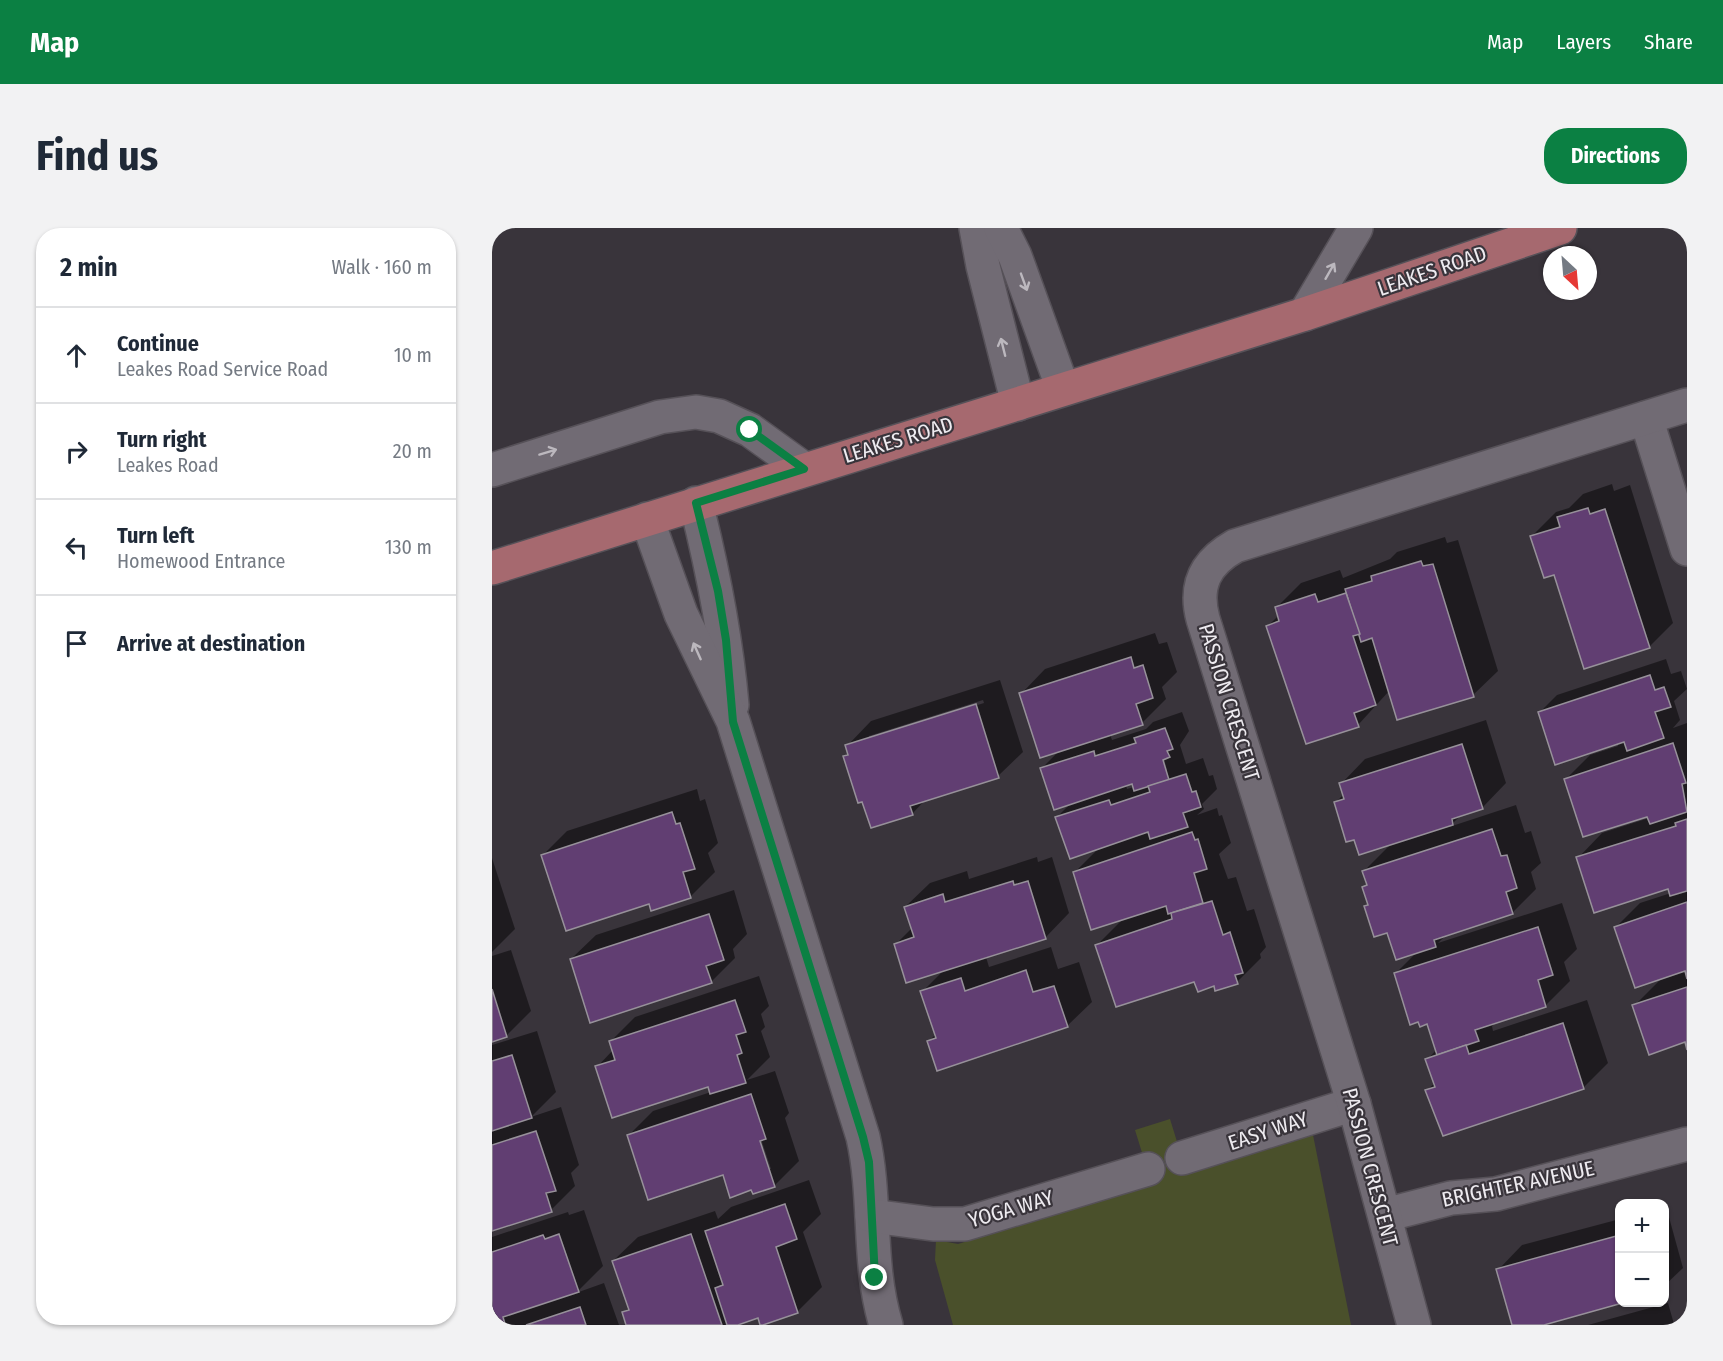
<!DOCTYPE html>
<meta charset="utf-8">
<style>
:root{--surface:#fff;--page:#f2f2f3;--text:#1f2937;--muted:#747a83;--line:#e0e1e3;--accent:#0b8043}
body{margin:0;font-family:"Fira Sans Condensed",sans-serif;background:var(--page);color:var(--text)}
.controls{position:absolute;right:18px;bottom:18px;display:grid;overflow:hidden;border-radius:12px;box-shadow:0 2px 4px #0004}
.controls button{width:54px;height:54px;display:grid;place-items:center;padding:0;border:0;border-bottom:2px solid var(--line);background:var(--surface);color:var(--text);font:30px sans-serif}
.compass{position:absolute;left:1051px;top:18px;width:54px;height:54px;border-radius:50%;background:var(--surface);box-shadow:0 2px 4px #0004;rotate:154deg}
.stop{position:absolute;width:18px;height:18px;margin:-14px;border:4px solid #0b8043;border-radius:50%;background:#fff}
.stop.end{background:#0b8043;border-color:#fff;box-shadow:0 2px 6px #0008}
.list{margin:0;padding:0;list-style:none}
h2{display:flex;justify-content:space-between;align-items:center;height:78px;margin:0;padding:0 24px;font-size:26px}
h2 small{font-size:20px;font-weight:400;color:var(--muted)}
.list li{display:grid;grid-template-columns:39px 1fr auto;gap:18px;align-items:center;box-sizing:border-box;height:96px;padding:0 24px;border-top:2px solid var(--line)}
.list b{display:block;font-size:22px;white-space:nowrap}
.list p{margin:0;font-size:20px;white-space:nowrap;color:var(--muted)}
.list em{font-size:20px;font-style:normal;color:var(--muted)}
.icon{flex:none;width:33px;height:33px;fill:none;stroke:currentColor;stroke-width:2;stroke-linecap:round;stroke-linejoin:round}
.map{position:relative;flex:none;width:1195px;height:1097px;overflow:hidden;border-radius:24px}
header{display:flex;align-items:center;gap:36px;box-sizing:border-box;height:84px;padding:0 30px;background:var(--accent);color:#fff}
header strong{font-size:28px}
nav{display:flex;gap:33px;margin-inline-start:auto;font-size:21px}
.intro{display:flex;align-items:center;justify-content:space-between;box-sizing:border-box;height:144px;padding:0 36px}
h1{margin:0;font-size:42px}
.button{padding:15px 27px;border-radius:24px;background:var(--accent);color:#fff;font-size:21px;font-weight:700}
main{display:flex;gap:36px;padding:0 36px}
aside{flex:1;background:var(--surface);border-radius:24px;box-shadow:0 2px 4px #0004}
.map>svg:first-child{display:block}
</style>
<header>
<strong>Map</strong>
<nav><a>Map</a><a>Layers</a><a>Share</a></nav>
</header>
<div class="intro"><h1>Find us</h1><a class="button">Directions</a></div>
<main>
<aside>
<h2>2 min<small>Walk · 160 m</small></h2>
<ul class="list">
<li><svg class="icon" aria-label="ahead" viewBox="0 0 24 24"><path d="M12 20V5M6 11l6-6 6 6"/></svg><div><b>Continue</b><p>Leakes Road Service Road</p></div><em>10 m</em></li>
<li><svg class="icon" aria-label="right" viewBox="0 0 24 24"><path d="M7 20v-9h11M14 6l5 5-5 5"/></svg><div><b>Turn right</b><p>Leakes Road</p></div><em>20 m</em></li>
<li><svg class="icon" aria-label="left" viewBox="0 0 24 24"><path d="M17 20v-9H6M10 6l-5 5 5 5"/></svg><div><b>Turn left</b><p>Homewood Entrance</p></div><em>130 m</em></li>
<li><svg class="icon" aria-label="arrive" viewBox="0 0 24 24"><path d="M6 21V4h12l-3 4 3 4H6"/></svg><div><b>Arrive at destination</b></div></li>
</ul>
</aside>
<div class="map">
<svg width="1195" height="1097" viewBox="0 0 1195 1097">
<rect width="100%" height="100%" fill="#39343b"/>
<path fill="#4a502b" d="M 678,891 L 695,946 L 821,907 L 859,1097 L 461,1097 L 443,1032 L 444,1012 L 466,1016 L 660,957 L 643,902 Z"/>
<g fill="#0007" fill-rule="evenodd">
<path d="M 1120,256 L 1122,263 L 1138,257 L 1181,395 L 1157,419 L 1063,346 L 1040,308 L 1064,284 L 1077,280 L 1091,266 Z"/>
<path d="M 953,309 L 955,315 L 966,312 L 1006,443 L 981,467 L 898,462 L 866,497 L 776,398 L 787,387 L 785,379 L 809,355 L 848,342 L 851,350 L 898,331 L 905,324 Z"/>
<path d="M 663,405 L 667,416 L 675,414 L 685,444 L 670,459 L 674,471 L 650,495 L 618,506 L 620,512 L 654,501 L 661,494 L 690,484 L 697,503 L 688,517 L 694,536 L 711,530 L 717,548 L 721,547 L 725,561 L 710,576 L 712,581 L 705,587 L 725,580 L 727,588 L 730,587 L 739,615 L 727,626 L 736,651 L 744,649 L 755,683 L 762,681 L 774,719 L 768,726 L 769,730 L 745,754 L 723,756 L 703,752 L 605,717 L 633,689 L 582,645 L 608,619 L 565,589 L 580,574 L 550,540 L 569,521 L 529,466 L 553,441 ZM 670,524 L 675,542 L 672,542 ZM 641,555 L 642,559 L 635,561 L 634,557 Z"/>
<path d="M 1174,431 L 1179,446 L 1189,443 L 1195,461 L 1182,473 L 1188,492 L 1181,500 L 1195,495 L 1195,817 L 1194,813 L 1142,778 L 1170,750 L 1124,699 L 1148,675 L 1179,665 L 1177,660 L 1086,630 L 1110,605 L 1157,590 L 1156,587 L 1074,551 L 1098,527 L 1126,518 L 1126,515 L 1048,484 L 1065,467 Z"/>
<path d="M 508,452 L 531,524 L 506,548 L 435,570 L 420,586 L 353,528 L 357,524 L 355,518 L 379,493 ZM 491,472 L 492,475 L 377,511 L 377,508 Z"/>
<path d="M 994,492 L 1014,555 L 990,580 L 970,586 L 957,599 L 1024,577 L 1033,605 L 1039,603 L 1049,635 L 1039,644 L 1044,661 L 1020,685 L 955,706 L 946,715 L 1070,675 L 1085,721 L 1072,734 L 1078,753 L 1054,777 L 1005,793 L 1000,798 L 1001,803 L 1095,772 L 1116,835 L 1091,860 L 935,862 L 943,855 L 935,832 L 945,821 L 936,794 L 904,745 L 925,724 L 896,703 L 874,678 L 877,675 L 871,660 L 876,655 L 872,643 L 900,615 L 863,610 L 843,575 L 852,566 L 849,556 L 873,531 Z"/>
<path d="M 205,561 L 208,573 L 213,571 L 226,615 L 216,625 L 223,644 L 198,669 L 158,674 L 51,627 L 75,603 Z"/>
<path d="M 545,629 L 546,634 L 560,629 L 577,685 L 553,710 L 494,729 L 497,739 L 559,719 L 566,741 L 587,734 L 600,774 L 575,798 L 437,813 L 444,806 L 430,764 L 452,742 L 404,716 L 420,700 L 413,679 L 438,655 L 475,643 L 477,651 Z"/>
<path d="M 0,630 L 23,701 L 0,724 Z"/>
<path d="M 242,662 L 255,706 L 241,721 L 243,730 L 219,754 L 79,731 L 104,707 Z"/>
<path d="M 19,722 L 39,783 L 14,808 L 0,812 L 0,728 Z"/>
<path d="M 267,748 L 277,778 L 269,786 L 273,799 L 269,803 L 278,829 L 255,852 L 283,843 L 297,885 L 293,890 L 307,933 L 283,957 L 261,964 L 260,960 L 231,945 L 136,908 L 161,883 L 219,864 L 217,857 L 105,839 L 121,822 L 119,813 L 143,789 ZM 267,905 L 279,941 L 276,941 L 265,906 Z"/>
<path d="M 45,803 L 64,864 L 39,889 L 69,879 L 87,937 L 79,945 L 83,958 L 59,982 L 0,1001 L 0,817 Z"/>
<path d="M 317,952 L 329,986 L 311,1004 L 330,1059 L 305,1084 L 266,1089 L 241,1097 L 237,1097 L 236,1094 L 233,1097 L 136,1097 L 132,1085 L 137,1079 L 121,1033 L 146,1009 L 223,983 L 226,991 L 239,979 Z"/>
<path d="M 92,982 L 111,1038 L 84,1065 L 112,1055 L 127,1097 L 0,1097 L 0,1009 L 76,984 L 77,987 Z"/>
<path d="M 1172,982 L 1175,982 L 1191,1040 L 1172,1058 Z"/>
<path d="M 1128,991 L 1128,1074 L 1046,1097 L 1021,1097 L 1006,1042 L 1030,1017 Z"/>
<path d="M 1176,1075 L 1182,1096 L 1195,1093 L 1195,1097 L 1096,1097 Z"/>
</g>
<g fill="#613e72" stroke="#97919a" stroke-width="1.5">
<path d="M 1096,280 L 1098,286 L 1113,281 L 1158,420 L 1092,441 L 1062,347 L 1052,350 L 1038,308 L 1068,299 L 1065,289 Z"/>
<path d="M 929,333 L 931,338 L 941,336 L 982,469 L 905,492 L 880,410 L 869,414 L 853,361 L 880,353 L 879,348 Z"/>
<path d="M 854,365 L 868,406 L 861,408 L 884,477 L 862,485 L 867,499 L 814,516 L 774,398 L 787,393 L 783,379 L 823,366 L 826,374 Z"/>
<path d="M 639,429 L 642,440 L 651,437 L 661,470 L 644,476 L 651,497 L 548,530 L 527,465 Z"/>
<path d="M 1158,447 L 1163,462 L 1172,459 L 1179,479 L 1163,484 L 1172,510 L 1135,523 L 1132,514 L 1063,537 L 1046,484 Z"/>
<path d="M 484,476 L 507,550 L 418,578 L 421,587 L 379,600 L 370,574 L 366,575 L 351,528 L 356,527 L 353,517 Z"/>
<path d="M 673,500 L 681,521 L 675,523 L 678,529 L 671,532 L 677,552 L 642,563 L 640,556 L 562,582 L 548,540 L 602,523 L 603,528 L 644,515 L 642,510 Z"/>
<path d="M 1181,515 L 1194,555 L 1190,556 L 1195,584 L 1158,596 L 1155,589 L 1091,609 L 1072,551 Z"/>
<path d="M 970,516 L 991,581 L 960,591 L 961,597 L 867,627 L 862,612 L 854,614 L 842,574 L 852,571 L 847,555 Z"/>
<path d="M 694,546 L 700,564 L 704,563 L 709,579 L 691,585 L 696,599 L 658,611 L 656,604 L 578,631 L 563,589 L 617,572 L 619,577 L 658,564 L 656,558 Z"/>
<path d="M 180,584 L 184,596 L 188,595 L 203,641 L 191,644 L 199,670 L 159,683 L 157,676 L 74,703 L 49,627 Z"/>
<path d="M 1195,591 L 1195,663 L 1178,668 L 1176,661 L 1102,685 L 1084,629 L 1184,598 L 1183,595 Z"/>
<path d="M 1000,601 L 1009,628 L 1015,627 L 1025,660 L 1014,664 L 1021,686 L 942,712 L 944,719 L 904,732 L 895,705 L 882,709 L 872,678 L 876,677 L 870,659 L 875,657 L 870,643 Z"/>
<path d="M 700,604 L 703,612 L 706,611 L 715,641 L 702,645 L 711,675 L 676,686 L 674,678 L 599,702 L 581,644 Z"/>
<path d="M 521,653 L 522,657 L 536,653 L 554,711 L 414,755 L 402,716 L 422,709 L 412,679 L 451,666 L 453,674 Z"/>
<path d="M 720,673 L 731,707 L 738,704 L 751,745 L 743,747 L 746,756 L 723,763 L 722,758 L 706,764 L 702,754 L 624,779 L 603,717 L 680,691 L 679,685 Z"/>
<path d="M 1195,674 L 1195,751 L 1193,743 L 1143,760 L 1122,699 Z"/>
<path d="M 217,686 L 232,732 L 214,738 L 220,755 L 98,795 L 78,731 Z"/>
<path d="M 1046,699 L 1061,747 L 1046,752 L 1054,779 L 983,802 L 987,813 L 945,827 L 935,796 L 928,799 L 926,794 L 918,797 L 902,745 Z"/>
<path d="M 534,742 L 541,764 L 562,758 L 576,799 L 445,843 L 435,813 L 444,810 L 428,763 L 469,750 L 473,763 Z"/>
<path d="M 1195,759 L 1195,822 L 1193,814 L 1157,827 L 1140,777 Z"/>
<path d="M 0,761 L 15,809 L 0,814 Z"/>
<path d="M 243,772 L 254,804 L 244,807 L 250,825 L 245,827 L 254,855 L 218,866 L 216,859 L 120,890 L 103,838 L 123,832 L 117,813 Z"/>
<path d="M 1071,795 L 1092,861 L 951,908 L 933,862 L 943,859 L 933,831 L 974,817 L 977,826 Z"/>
<path d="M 20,827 L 40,890 L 0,903 L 0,833 Z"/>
<path d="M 259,866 L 274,911 L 268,913 L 283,959 L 261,966 L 259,962 L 238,970 L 231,947 L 156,972 L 135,907 Z"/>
<path d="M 44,903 L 64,963 L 54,965 L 60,984 L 0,1003 L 0,917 Z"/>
<path d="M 293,976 L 305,1011 L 284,1019 L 306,1085 L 271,1097 L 268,1097 L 266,1090 L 246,1097 L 235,1097 L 223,1060 L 231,1057 L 213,1003 Z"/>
<path d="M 67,1006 L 87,1064 L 11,1089 L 13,1096 L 0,1097 L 0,1024 L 51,1007 L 53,1011 Z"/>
<path d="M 199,1006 L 230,1097 L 134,1097 L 130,1084 L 137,1082 L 120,1033 Z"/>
<path d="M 1128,1007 L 1128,1074 L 1134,1074 L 1052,1097 L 1020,1097 L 1004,1041 Z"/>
<path d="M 88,1079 L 94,1097 L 34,1097 Z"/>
</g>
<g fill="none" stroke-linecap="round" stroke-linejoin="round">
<defs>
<g id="minor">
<path d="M 484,0 L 491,38 L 526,176"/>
<path d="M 509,0 L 523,28 L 571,161"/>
<path d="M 813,86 L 864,0"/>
<path d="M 1154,190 L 1195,321"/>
<path d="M 0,242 L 168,189 L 204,184 L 227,188 L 258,202 L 312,241"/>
<path d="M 204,275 C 221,343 234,408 240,477"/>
<path d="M 155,291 L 189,386 L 241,493 L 371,909 C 385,971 375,1035 394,1097"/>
<path d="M 690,930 L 862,876"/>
<path d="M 893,987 L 959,970 L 1004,966 L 1195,916"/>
<path d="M 380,988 L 441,996 L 473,996 L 656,941"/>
<path d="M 922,1097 L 862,876 L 711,391 C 702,357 713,335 743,318 L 1195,177"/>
</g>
<path id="major" d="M 0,340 L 813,86 L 1068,0"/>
</defs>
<use href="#minor" stroke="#565158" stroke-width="36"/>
<use href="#major" stroke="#565158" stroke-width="36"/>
<use href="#minor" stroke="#716b74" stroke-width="33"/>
<use href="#major" stroke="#a6696f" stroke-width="33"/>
</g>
<defs><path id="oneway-shaft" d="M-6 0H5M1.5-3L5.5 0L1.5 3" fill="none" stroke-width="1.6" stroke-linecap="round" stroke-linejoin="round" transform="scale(1.5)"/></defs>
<g stroke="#bcb8be">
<use href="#oneway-shaft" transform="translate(838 43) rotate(-60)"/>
<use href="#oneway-shaft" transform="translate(532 54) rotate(70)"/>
<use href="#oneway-shaft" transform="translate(511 119) rotate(-104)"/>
<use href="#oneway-shaft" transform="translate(56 224) rotate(-17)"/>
<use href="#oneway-shaft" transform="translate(205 423) rotate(-114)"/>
</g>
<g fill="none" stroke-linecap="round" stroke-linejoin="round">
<path stroke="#0b8043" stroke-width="8" d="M 258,202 L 312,241 L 204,275 L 226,363 L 234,412 L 241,494 L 371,909 L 377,934 L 383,1050"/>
</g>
<g text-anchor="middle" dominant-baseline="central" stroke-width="4.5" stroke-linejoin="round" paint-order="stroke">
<g font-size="21" fill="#eeebf0" stroke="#39343b">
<text transform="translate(940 43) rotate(-19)">LEAKES ROAD</text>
<text transform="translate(406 212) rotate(-17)">LEAKES ROAD</text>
<text transform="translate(737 474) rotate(73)">PASSION CRESCENT</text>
<text transform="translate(776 903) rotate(-18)">EASY WAY</text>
<text transform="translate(878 939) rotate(75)">PASSION CRESCENT</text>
<text transform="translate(1026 956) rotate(-12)">BRIGHTER AVENUE</text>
<text transform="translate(519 981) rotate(-16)">YOGA WAY</text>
</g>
</g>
</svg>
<div class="controls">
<button>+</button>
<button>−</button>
</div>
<svg class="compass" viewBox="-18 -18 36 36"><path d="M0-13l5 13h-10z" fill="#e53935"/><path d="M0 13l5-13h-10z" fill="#747a83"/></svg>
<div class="stop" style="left:258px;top:202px"></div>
<div class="stop end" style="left:383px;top:1050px"></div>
</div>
</main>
